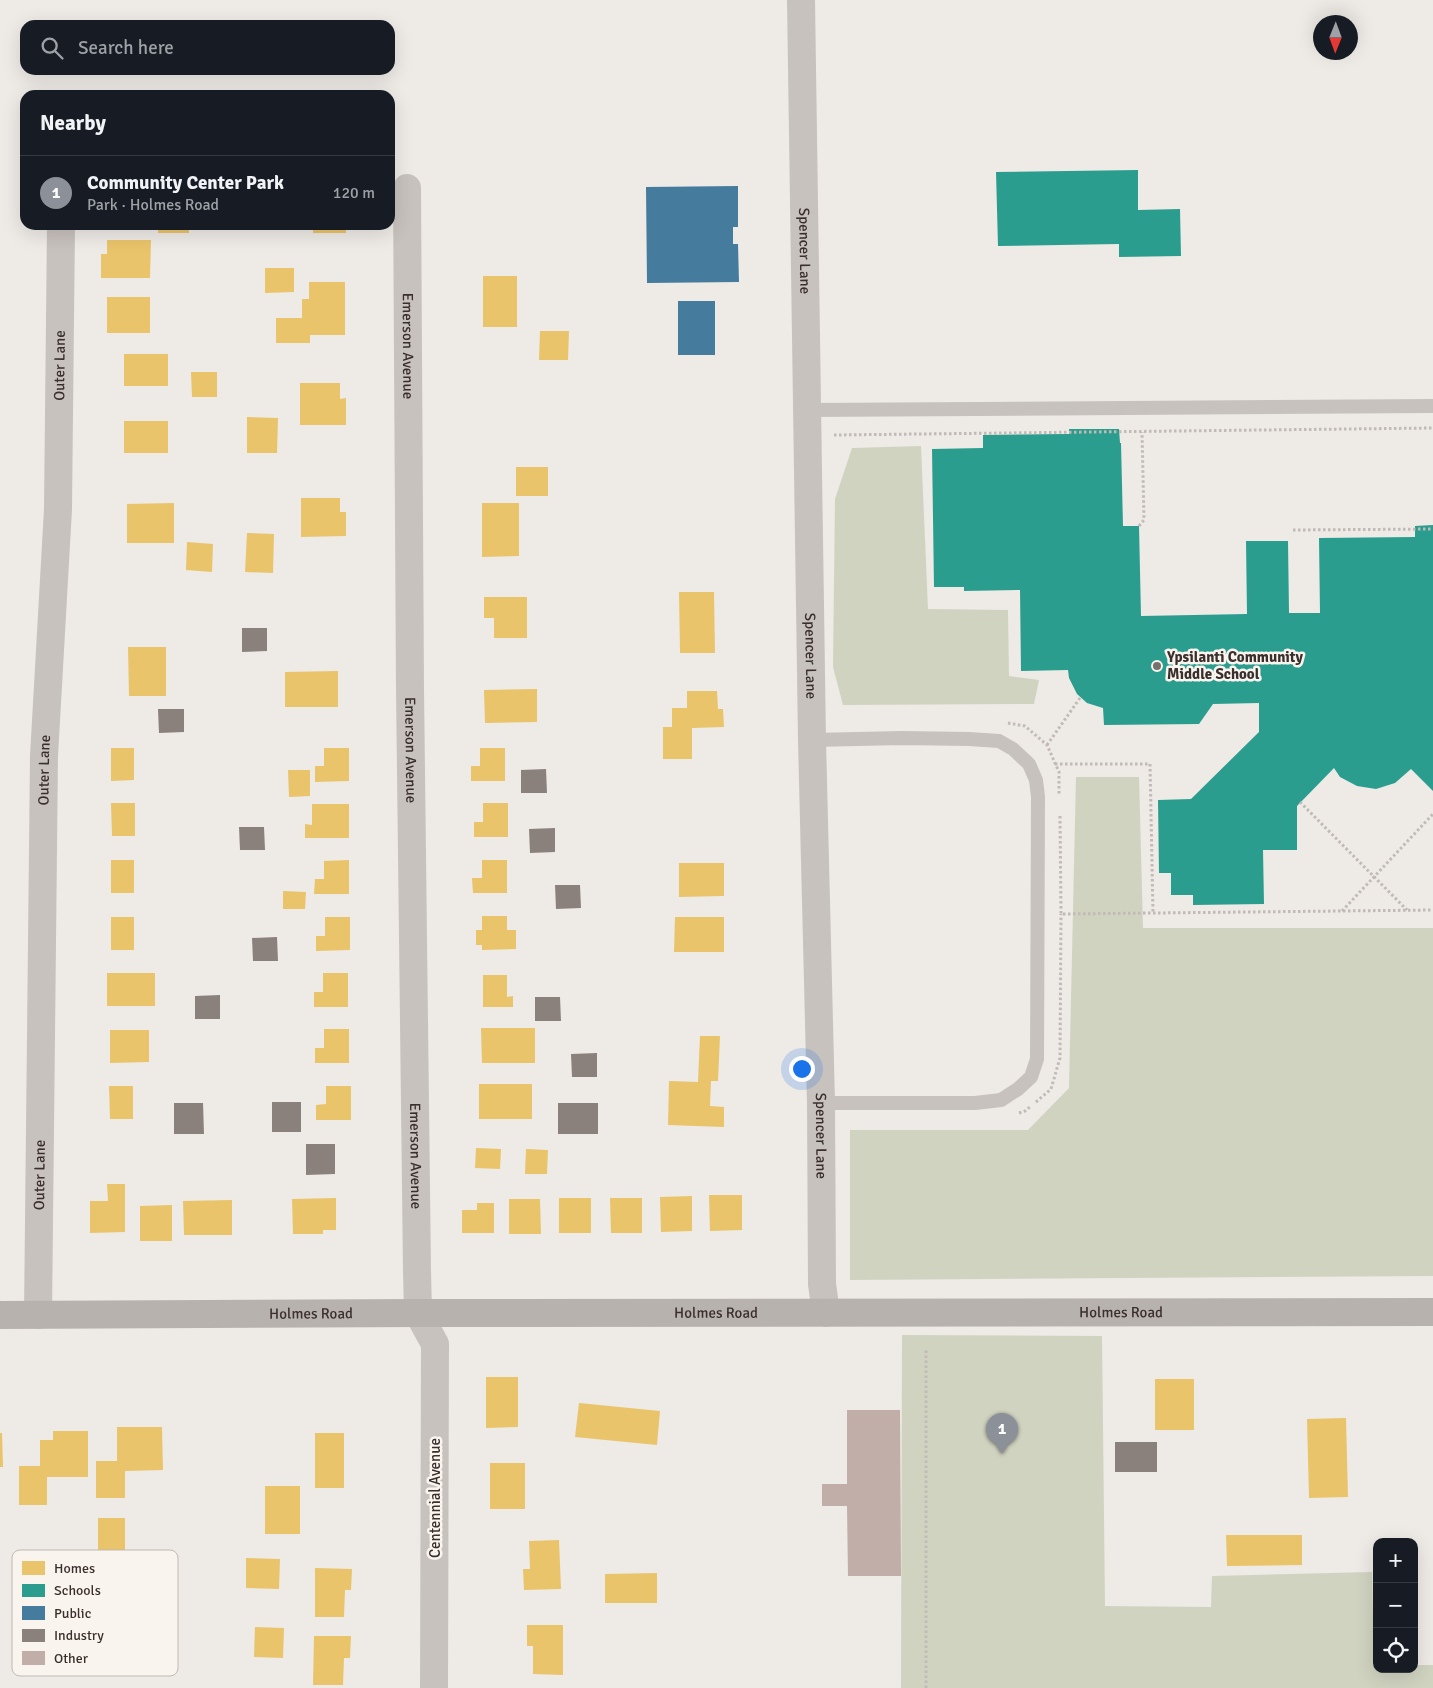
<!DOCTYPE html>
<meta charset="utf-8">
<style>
:root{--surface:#171b24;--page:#242831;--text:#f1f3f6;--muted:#9ea1a6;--line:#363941;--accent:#8c9099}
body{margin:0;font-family:Signika,sans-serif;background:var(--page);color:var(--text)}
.controls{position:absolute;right:15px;bottom:15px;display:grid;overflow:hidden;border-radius:10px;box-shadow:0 5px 20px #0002}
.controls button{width:45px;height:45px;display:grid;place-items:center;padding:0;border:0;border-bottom:1px solid var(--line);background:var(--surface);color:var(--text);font:25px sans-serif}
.compass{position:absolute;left:1313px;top:15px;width:45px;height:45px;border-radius:50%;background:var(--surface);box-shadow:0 5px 20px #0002;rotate:181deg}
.you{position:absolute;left:801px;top:1068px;width:18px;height:18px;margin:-12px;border:4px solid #fff;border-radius:50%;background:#1a73e8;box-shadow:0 0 0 8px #1a73e833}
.badge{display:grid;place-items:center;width:32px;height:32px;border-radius:50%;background:var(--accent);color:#fff;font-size:16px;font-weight:700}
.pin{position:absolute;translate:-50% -41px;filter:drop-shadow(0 1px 2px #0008)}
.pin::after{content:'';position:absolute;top:26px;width:18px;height:15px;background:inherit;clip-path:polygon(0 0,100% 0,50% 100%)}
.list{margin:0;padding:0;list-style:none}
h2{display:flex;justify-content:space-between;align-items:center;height:65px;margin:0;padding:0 20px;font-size:21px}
h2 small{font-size:16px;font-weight:400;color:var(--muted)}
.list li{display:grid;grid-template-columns:32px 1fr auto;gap:15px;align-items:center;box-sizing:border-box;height:75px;padding:0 20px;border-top:1px solid var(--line)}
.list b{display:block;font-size:19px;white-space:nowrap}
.list p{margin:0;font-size:16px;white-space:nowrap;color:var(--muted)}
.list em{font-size:16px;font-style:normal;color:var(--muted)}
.icon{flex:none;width:28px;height:28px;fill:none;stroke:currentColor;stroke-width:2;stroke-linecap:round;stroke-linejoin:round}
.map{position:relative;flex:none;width:1433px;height:1688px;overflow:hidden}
.search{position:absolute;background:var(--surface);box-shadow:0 5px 20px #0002;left:20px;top:20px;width:375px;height:55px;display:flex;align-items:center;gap:12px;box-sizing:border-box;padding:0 18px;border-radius:15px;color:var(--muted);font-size:19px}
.panel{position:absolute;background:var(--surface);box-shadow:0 5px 20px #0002;left:20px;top:90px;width:375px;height:140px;border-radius:15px}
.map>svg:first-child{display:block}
</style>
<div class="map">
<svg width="1433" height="1688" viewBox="0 0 1433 1688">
<rect width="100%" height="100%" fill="#eeeae6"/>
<g fill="#d1d3c1">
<path d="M 921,446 L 928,609 L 1008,610 L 1009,676 L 1039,680 L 1034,704 L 843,705 L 833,667 L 835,499 L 852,448 Z"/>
<path d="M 1076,777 L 1139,777 L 1143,928 L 1433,928 L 1433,1276 L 850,1280 L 850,1130 L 1028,1130 L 1069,1088 Z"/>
<path d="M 902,1335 L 1102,1336 L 1105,1606 L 1211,1607 L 1212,1576 L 1372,1572 L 1374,1665 L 1377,1665 L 1377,1669 L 1414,1669 L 1414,1665 L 1433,1665 L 1433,1688 L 901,1688 Z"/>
</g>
<g fill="#e9c46a">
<rect x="158" y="225" width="31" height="8"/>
<rect x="313" y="225" width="33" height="8"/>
<path d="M 107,240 L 151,240 L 150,278 L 101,278 L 101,254 L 107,254 Z"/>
<path d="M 265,268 L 294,268 L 294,292 L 265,293 Z"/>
<rect x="483" y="276" width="34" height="51"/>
<path d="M 309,282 L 345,282 L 345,335 L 310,335 L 310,343 L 276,343 L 276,318 L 302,318 L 302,299 L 309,299 Z"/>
<rect x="107" y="297" width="43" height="36"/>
<path d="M 540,331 L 569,331 L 568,360 L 539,360 Z"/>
<rect x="124" y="354" width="44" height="32"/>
<path d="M 191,372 L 217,372 L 217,397 L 192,397 Z"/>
<path d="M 300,383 L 340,383 L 340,399 L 346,398 L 346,425 L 300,425 Z"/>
<path d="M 247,417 L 278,418 L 277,453 L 247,453 Z"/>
<rect x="124" y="421" width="44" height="32"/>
<rect x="516" y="467" width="32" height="29"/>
<path d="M 301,498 L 340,498 L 340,512 L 346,512 L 346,536 L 301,537 Z"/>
<path d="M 174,503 L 174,543 L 127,543 L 127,504 Z"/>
<path d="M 482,503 L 519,503 L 519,556 L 482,557 Z"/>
<path d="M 247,533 L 274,534 L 273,573 L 245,572 Z"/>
<path d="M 187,542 L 213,544 L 212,572 L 186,570 Z"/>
<path d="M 679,592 L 714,592 L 715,653 L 680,653 Z"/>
<path d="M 484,597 L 527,597 L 527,638 L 494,638 L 494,618 L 484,618 Z"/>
<path d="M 128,647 L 166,647 L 166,696 L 129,696 Z"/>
<path d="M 338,671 L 338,707 L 285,707 L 285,672 Z"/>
<path d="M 537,689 L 537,722 L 485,723 L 484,690 Z"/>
<path d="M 687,691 L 717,691 L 718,709 L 723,709 L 724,727 L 692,728 L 692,759 L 663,759 L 663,727 L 672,727 L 672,708 L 687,708 Z"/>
<path d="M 111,748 L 134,748 L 134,780 L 111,781 Z"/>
<path d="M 324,748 L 349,748 L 349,781 L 315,782 L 315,766 L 324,766 Z"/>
<path d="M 480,748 L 505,748 L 505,781 L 471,781 L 471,766 L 480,766 Z"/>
<path d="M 288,770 L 310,770 L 310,796 L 289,797 Z"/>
<path d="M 111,803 L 135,803 L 135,836 L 112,836 Z"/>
<path d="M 483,803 L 508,803 L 508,837 L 474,837 L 474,822 L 483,822 Z"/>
<path d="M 312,804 L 349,804 L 349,838 L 305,838 L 305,824 L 312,825 Z"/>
<rect x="111" y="860" width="23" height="33"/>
<path d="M 349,860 L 349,894 L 314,894 L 315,879 L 324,879 L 324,861 Z"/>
<path d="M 482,860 L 507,860 L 507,893 L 473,893 L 472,878 L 482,878 Z"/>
<path d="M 679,863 L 724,863 L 724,896 L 679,897 Z"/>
<path d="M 283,891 L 306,892 L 305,909 L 283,909 Z"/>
<path d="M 482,916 L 507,916 L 507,930 L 516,930 L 516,949 L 482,950 L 482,945 L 476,945 L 476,930 L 482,930 Z"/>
<rect x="111" y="917" width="23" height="33"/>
<path d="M 325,917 L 350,917 L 350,950 L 316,951 L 316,936 L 325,936 Z"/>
<path d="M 675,917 L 724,917 L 724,952 L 674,952 Z"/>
<rect x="107" y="973" width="48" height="33"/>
<path d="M 323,973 L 348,973 L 348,1007 L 314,1007 L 314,992 L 323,992 Z"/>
<path d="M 483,975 L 507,975 L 507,997 L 513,996 L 513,1007 L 483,1007 Z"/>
<path d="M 481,1028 L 535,1028 L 535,1063 L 482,1063 Z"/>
<path d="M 324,1029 L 349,1029 L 349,1063 L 315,1063 L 315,1048 L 324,1048 Z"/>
<path d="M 110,1030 L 149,1030 L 149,1062 L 110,1063 Z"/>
<path d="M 700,1036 L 720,1036 L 718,1081 L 711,1081 L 710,1106 L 724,1107 L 724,1127 L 668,1125 L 669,1081 L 698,1082 Z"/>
<rect x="479" y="1084" width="53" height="35"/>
<path d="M 109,1086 L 133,1086 L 133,1119 L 110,1119 Z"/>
<path d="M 326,1086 L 351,1086 L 351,1120 L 316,1120 L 316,1105 L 326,1104 Z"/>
<path d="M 476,1148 L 501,1149 L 500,1169 L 475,1168 Z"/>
<path d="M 526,1149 L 548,1150 L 547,1174 L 525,1174 Z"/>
<path d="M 107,1184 L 125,1184 L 125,1232 L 90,1233 L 90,1201 L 108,1201 Z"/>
<path d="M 709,1195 L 742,1195 L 742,1230 L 710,1231 Z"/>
<path d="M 692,1196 L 692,1231 L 661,1232 L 660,1197 Z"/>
<path d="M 336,1198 L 336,1230 L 323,1230 L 323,1234 L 293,1234 L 292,1199 Z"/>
<rect x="559" y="1198" width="32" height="35"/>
<path d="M 610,1198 L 642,1198 L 642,1233 L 611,1233 Z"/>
<path d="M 509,1199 L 540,1199 L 541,1234 L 509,1234 Z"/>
<path d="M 232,1200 L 232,1235 L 184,1235 L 183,1201 Z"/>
<path d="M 477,1203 L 494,1203 L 494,1233 L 462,1233 L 462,1210 L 477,1210 Z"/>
<path d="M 172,1205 L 172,1241 L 140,1241 L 140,1206 Z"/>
<path d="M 486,1377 L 518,1377 L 518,1427 L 486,1428 Z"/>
<rect x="1155" y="1379" width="39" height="51"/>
<path d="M 579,1403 L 660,1411 L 657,1445 L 575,1437 Z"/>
<path d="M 1346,1418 L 1348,1497 L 1309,1498 L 1307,1419 Z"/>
<path d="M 117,1427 L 162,1427 L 163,1470 L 125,1471 L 125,1498 L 96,1498 L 96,1461 L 117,1461 Z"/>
<path d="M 53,1431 L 88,1431 L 88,1477 L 47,1477 L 47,1505 L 19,1505 L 19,1466 L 40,1466 L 40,1440 L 53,1440 Z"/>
<path d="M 0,1433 L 2,1433 L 3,1467 L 0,1467 Z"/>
<rect x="315" y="1433" width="29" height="55"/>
<rect x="490" y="1463" width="35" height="46"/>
<rect x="265" y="1486" width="35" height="48"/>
<rect x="98" y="1518" width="27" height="40"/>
<path d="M 1226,1535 L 1302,1535 L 1302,1565 L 1227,1566 Z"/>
<path d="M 559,1540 L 561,1589 L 524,1590 L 523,1569 L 530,1569 L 529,1541 Z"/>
<path d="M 246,1558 L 280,1559 L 279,1589 L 246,1588 Z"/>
<path d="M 315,1568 L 352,1569 L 351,1590 L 345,1590 L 344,1617 L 315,1617 Z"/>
<path d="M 657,1573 L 657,1603 L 605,1603 L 605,1574 Z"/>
<path d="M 527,1625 L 563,1625 L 563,1675 L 533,1674 L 533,1646 L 527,1646 Z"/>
<path d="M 255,1627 L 284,1628 L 283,1658 L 254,1657 Z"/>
<path d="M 314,1636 L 351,1636 L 350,1658 L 344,1658 L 343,1685 L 313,1685 Z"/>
</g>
<g fill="#2a9d8f">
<path d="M 1138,170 L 1138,210 L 1180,209 L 1181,256 L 1119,257 L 1119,244 L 998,246 L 996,172 Z"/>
<path d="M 1069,429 L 1119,429 L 1120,443 L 1121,443 L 1123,526 L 1139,526 L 1141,616 L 1247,614 L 1246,541 L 1288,541 L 1289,613 L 1320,613 L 1319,538 L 1415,537 L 1415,526 L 1433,525 L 1433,791 L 1411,769 L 1395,783 L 1376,789 L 1357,786 L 1340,777 L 1334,768 L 1297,806 L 1297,850 L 1263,850 L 1264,904 L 1193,905 L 1193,895 L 1171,895 L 1171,873 L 1159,873 L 1158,800 L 1191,799 L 1259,732 L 1259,703 L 1213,704 L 1199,724 L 1104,725 L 1103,708 L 1087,703 L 1077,694 L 1069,678 L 1068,670 L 1021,671 L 1020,590 L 964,591 L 964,587 L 934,587 L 932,449 L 983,448 L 983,435 L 1069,434 Z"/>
</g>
<g fill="#457b9d">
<path d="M 738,186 L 738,227 L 733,227 L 733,244 L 738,244 L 739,282 L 647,283 L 646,187 Z"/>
<rect x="678" y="301" width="37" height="54"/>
</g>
<g fill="#8a817c">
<path d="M 242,628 L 267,628 L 267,651 L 242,652 Z"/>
<path d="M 158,709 L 184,709 L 184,732 L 159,733 Z"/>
<path d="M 546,769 L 547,793 L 521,793 L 521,770 Z"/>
<path d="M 239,827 L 264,827 L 265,850 L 240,850 Z"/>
<path d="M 555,828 L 555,852 L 530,853 L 529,829 Z"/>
<path d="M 555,885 L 580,885 L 581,908 L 556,909 Z"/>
<path d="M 277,937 L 278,961 L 253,961 L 252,938 Z"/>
<path d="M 220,995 L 220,1019 L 195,1019 L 195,996 Z"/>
<path d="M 535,997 L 560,997 L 561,1021 L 535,1021 Z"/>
<path d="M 597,1053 L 597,1077 L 572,1077 L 571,1054 Z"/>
<rect x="272" y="1102" width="29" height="30"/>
<path d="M 174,1103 L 203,1103 L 204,1134 L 174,1134 Z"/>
<rect x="558" y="1103" width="40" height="31"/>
<path d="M 306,1144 L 335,1144 L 335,1174 L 306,1175 Z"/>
<rect x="1115" y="1442" width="42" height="30"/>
</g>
<path fill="#c1aea8" d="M 847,1410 L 900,1410 L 901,1576 L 848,1576 L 847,1506 L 822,1506 L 822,1484 L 847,1484 Z"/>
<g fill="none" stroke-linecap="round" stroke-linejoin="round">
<g stroke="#c1bab6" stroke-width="3" stroke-dasharray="2.5 2.5" stroke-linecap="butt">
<path d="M 834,435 L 1433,428"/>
<path d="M 1139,526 L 1144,520 L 1142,432"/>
<path d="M 1293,530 L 1433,529"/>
<path d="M 1008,723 L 1025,726 L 1047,745 L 1059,772 L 1059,795"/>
<path d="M 1047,745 L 1080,698"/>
<path d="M 1055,764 L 1150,764 L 1153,913"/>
<path d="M 1300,802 L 1407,910"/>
<path d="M 1060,816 L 1061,914 L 1433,910"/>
<path d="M 1342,911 L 1433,814"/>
<path d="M 1036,1102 L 1051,1089 L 1060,1058 L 1061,914"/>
<path d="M 1019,1113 L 1025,1111 L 1031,1106"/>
<path d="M 926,1688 L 926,1349"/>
</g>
<g stroke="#c8c2be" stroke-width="14">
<path d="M 808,410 L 1433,406"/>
<path d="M 812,740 L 902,738 L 969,739 L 999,741 L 1013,749 L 1029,764 L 1036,780 L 1038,797 L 1037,1059 L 1031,1077 L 1018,1089 L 1001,1100 L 975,1103 L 821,1103"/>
</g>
<g stroke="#c8c2be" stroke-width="28">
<path id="s1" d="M 407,188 L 410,688 L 417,1271 L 418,1313 L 435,1344 L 434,1688"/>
<path id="s2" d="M 38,1315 L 44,756 L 58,509 L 61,225"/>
</g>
<path stroke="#c8c2be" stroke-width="28" id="s3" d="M 801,0 L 812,740 L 821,1103 L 822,1284 L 826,1313"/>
<path stroke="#b8b2ae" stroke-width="28" id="s4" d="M 0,1315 L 418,1313 L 1433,1312"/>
</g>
<circle fill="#78706d" stroke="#faf4ef" stroke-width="2" cx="1157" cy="666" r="5"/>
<g text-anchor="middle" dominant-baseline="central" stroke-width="5" stroke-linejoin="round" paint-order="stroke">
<g font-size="15" fill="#392f2c" stroke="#faf4ef">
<text stroke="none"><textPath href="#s3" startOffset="251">Spencer Lane</textPath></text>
<text stroke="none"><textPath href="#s1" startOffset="158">Emerson Avenue</textPath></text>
<text stroke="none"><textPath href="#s2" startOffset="950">Outer Lane</textPath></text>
<text stroke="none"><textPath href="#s3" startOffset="656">Spencer Lane</textPath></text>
<text stroke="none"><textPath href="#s1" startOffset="562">Emerson Avenue</textPath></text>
<text stroke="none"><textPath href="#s2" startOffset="545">Outer Lane</textPath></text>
<text stroke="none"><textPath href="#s3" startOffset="1136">Spencer Lane</textPath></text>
<text stroke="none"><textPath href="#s1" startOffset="968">Emerson Avenue</textPath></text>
<text stroke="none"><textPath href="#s2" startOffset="140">Outer Lane</textPath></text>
<text stroke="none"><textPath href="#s4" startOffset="311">Holmes Road</textPath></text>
<text stroke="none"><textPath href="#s4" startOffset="716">Holmes Road</textPath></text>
<text stroke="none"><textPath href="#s4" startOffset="1121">Holmes Road</textPath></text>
<text transform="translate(435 1498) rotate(-90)">Centennial Avenue</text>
</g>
<g font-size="15" font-weight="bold" fill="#392f2c" stroke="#faf4ef" text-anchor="start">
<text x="1167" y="657">Ypsilanti Community<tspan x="1167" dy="17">Middle School</tspan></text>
</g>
</g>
<rect x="12" y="1550" width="166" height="126" rx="8" fill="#faf4ef" stroke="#c0b9b4" stroke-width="1"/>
<rect x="22" y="1561" width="23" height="14" fill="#e9c46a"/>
<rect x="22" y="1584" width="23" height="13" fill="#2a9d8f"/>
<rect x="22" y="1606" width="23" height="14" fill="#457b9d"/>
<rect x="22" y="1629" width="23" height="13" fill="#8a817c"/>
<rect x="22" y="1651" width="23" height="14" fill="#c1aea8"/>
<g font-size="14" fill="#392f2c">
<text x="54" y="1573">Homes</text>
<text x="54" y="1595">Schools</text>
<text x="54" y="1618">Public</text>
<text x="54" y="1640">Industry</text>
<text x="54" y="1663">Other</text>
</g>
</svg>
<div class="controls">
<button>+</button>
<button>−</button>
<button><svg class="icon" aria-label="locate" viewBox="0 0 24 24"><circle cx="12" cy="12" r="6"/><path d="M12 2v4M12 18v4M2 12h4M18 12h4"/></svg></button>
</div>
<svg class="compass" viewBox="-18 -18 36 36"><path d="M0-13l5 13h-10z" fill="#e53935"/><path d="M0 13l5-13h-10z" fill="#9ea1a6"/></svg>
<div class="you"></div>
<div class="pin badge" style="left:1002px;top:1454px">1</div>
<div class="search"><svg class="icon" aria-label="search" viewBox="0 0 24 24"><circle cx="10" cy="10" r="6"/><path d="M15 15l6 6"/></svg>Search here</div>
<section class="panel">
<h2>Nearby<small></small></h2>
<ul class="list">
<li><span class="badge">1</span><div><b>Community Center Park</b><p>Park · Holmes Road</p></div><em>120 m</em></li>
</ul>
</section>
</div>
